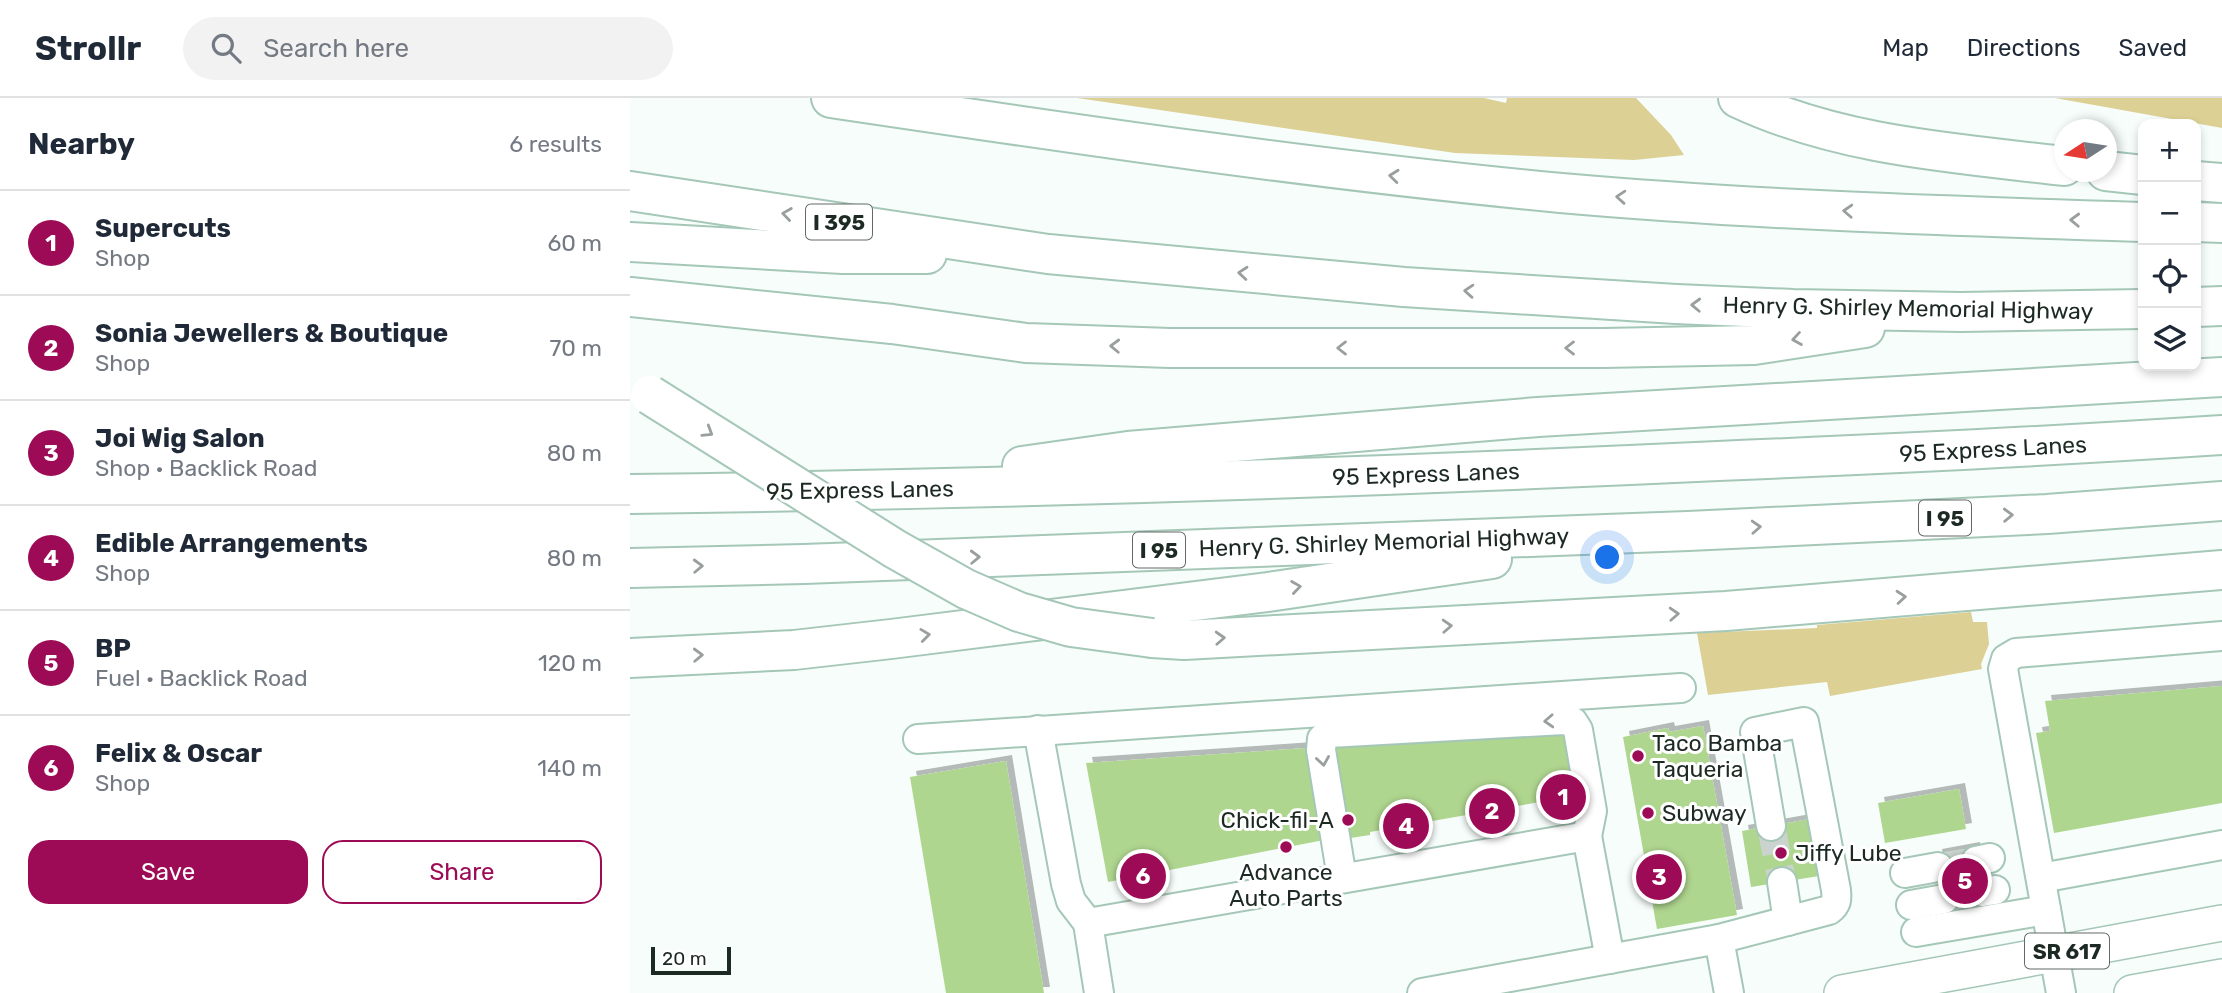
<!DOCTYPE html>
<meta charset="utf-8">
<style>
:root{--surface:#fff;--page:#f2f2f3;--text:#1f2937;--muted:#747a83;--line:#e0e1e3;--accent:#9d0a55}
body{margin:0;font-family:Rubik,sans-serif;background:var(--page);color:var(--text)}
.controls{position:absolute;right:21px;top:21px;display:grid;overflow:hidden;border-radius:14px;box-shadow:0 4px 10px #0003}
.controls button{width:63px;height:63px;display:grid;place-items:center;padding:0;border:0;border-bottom:2px solid var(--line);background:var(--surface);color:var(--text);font:35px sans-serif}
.compass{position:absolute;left:1424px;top:21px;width:63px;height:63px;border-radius:50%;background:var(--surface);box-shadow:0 4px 10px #0003;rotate:258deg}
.scale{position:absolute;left:21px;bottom:18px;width:80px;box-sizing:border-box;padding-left:7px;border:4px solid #1d2a24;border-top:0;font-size:19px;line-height:24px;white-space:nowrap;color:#1d2a24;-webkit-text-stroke:5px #fff;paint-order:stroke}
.you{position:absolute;left:978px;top:460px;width:24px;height:24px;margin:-18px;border:5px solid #fff;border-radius:50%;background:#1a73e8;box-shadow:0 0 0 10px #1a73e833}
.badge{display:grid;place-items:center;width:46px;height:46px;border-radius:50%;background:var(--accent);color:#fff;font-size:23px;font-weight:700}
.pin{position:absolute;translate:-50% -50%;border:4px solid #fff;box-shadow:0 2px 7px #0006}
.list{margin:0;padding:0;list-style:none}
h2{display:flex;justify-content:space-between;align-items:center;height:91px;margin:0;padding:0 28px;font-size:30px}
h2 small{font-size:23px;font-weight:400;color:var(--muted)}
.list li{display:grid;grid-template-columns:46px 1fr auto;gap:21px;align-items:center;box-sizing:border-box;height:105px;padding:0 28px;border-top:2px solid var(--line)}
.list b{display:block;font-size:26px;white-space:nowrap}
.list p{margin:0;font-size:23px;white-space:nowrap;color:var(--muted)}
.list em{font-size:23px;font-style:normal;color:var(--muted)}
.actions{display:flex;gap:14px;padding:21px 28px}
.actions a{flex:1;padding:16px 0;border:2px solid var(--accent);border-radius:21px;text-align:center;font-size:24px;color:var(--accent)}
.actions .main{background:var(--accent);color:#fff}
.icon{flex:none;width:38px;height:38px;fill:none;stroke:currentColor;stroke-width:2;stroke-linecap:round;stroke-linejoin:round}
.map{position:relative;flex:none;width:1592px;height:895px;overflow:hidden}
header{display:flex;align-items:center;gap:42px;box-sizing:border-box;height:98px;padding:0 35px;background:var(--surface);border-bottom:2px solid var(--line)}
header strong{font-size:33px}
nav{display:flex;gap:38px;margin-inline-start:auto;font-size:24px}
.search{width:490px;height:63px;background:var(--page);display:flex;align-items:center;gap:18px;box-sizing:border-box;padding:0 24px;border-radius:38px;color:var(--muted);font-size:26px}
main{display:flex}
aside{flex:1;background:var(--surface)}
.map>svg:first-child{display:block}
</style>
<header>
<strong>Strollr</strong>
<div class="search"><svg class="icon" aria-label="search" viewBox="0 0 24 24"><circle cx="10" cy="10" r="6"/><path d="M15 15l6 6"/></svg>Search here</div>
<nav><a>Map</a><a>Directions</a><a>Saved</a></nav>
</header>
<main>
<aside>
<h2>Nearby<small>6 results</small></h2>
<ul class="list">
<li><span class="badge">1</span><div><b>Supercuts</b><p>Shop</p></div><em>60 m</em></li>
<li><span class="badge">2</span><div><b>Sonia Jewellers &amp; Boutique</b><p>Shop</p></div><em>70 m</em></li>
<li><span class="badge">3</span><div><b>Joi Wig Salon</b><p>Shop · Backlick Road</p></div><em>80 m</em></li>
<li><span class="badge">4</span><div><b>Edible Arrangements</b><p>Shop</p></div><em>80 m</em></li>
<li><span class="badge">5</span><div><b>BP</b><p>Fuel · Backlick Road</p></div><em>120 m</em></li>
<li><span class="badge">6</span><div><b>Felix &amp; Oscar</b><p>Shop</p></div><em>140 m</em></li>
</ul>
<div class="actions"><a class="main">Save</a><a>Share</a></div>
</aside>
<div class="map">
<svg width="1592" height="895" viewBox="0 0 1592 895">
<defs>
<filter id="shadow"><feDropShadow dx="6" dy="-6" stdDeviation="0" flood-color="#0004"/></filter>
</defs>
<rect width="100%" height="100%" fill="#f6fdfa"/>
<g fill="#dcd095">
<path d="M 447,0 L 854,0 L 876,5 L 877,0 L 1006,0 L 1041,37 L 1054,57 L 1004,62 L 825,55 Z"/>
<path d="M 1425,0 L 1592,0 L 1592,30 Z"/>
<path d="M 1341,514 L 1343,524 L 1357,524 L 1359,546 L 1351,566 L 1352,571 L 1200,598 L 1197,584 L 1078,597 L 1067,535 L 1187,530 L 1187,527 Z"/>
</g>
<g fill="#afd68f" filter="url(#shadow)">
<path d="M 1592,588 L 1592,705 L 1424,735 L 1406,635 L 1420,633 L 1415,603 Z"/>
<path d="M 1073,628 L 1107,817 L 1027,831 L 993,639 L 1038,630 L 1039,634 Z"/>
<path d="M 940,634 L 949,697 L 740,734 L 740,737 L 714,741 L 700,649 Z"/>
<path d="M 678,650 L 694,742 L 478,784 L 456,665 Z"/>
<path d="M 376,663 L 414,895 L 316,895 L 280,679 Z"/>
<path d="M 1329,691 L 1336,731 L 1255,745 L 1248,705 Z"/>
<path d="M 1180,721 L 1189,778 L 1121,789 L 1112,733 Z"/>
<path d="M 1344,750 L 1355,811 L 1317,817 L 1306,757 Z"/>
</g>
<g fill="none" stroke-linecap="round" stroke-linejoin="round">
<g stroke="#cbd3cf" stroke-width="28" stroke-dasharray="28 14" stroke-linecap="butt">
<path d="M 1141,728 L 1152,784"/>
<path d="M 1308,769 L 1346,763"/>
<path d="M 1314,801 L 1352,794"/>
</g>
<defs>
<g id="minor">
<path d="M 408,632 L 436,786 L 441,803 L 458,825"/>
<path d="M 288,641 L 1051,590"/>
<path d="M 1346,763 L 1360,760"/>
<path d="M 1275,775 L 1308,769"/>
<path d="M 712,780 L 691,652 L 692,641 L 699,635 L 934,622 L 943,624 L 948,632 L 962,713 L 957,738"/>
<path d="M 1411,780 L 1592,747"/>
<path d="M 1152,784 L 1158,823"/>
<path d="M 1352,794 L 1365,792"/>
<path d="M 1281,807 L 1314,801"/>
<path d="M 1286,834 L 1416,812"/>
<path d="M 1089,841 L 1099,895"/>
<path d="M 469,895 L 458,825 L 957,738 L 980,861"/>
<path d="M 792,895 L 1089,841 L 1199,812 C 1207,806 1207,801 1206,792 L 1174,624 L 1125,634 L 1141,728"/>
<path d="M 1431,895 L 1373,571 L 1376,561 L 1386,555 L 1592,538"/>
</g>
<g id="major">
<path d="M 1212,895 L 1592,825"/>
<path d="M 1502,895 L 1592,879"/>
</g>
<g id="highway">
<path d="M 201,0 C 444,36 686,72 931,95 C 1124,112 1319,118 1513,124"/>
<path d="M 1108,0 C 1210,48 1324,55 1434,68"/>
<path d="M 1476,73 L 1513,77"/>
<path d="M 1566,83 L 1592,85"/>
<path d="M 0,93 L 418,156 L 774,189 L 1046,206 L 1163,211 L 1331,214 L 1513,211"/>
<path d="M 1566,124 L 1592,125"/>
<path d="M 0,144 L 213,156 L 297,156"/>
<path d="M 0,199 L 262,226 L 396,245 L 540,250 L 974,250 L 1124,247 L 1235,230"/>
<path d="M 1566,209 L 1592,208"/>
<path d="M 392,368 L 498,353 L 908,319 L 1592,279"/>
<path d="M 0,396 C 363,391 726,380 1088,363 C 1256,356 1424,348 1592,337"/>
<path d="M 0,470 L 174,466 L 1058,433 L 1417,416 L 1592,403"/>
<path d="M 522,540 L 554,542 L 1096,513 L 1592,472"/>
<path d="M 0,560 L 164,552 L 261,541 L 638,494 L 862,461"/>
</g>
</defs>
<use href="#minor" stroke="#a5c7b7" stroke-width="32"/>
<use href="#major" stroke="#a5c7b7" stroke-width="38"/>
<use href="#highway" stroke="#a5c7b7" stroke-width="42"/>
<use href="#minor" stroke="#fff" stroke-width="28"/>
<use href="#major" stroke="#fff" stroke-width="35"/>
<use href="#highway" stroke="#fff" stroke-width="38"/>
<defs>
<path id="highway-bridge" d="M 20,297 L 265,451 L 336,491 L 389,514 L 441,529 L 522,540"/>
</defs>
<use href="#highway-bridge" stroke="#a5c7b7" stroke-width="42" stroke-linecap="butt"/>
<use href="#highway-bridge" stroke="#fff" stroke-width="38"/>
</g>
<defs><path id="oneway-chevron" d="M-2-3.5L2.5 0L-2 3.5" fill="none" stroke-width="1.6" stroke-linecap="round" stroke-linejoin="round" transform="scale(1.75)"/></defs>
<g stroke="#999f9c">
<use href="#oneway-chevron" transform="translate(764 78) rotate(-174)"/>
<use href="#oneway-chevron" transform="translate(991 99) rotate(-176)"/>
<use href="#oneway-chevron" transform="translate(1218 113) rotate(-177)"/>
<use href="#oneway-chevron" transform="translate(157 116) rotate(-172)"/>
<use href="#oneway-chevron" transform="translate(1445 122) rotate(-178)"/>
<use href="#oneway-chevron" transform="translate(613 175) rotate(-175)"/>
<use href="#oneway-chevron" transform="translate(839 193) rotate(-176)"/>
<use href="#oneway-chevron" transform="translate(1066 207) rotate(-178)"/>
<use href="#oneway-chevron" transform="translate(1167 241) rotate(171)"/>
<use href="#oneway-chevron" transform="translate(485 248) rotate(-178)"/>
<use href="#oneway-chevron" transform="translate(712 250) rotate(-180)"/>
<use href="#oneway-chevron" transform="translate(940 250) rotate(180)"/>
<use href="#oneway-chevron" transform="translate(78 334) rotate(32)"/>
<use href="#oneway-chevron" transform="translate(1378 417) rotate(-2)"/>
<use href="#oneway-chevron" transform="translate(1126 429) rotate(-3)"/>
<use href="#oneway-chevron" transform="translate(345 459) rotate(-2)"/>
<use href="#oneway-chevron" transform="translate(68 468) rotate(-2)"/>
<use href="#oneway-chevron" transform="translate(666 489) rotate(-8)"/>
<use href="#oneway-chevron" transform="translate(1271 499) rotate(-5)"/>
<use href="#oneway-chevron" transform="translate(1044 516) rotate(-3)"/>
<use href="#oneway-chevron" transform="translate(817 528) rotate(-3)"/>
<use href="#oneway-chevron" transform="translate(295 537) rotate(-7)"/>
<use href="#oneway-chevron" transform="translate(590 540) rotate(-3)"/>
<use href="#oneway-chevron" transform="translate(68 557) rotate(-2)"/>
<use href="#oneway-chevron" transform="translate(919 623) rotate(177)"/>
<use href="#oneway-chevron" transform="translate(693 663) rotate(81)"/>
</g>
<g fill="#9d0a55" stroke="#fff" stroke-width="2.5">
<circle cx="1008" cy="658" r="7"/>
<circle cx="1018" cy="715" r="7"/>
<circle cx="718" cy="722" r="7"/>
<circle cx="656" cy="749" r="7"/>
<circle cx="1151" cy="755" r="7"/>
</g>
<g text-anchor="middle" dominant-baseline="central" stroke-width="6" stroke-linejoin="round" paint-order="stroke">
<g fill="#fff" stroke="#616a66" stroke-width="2">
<rect x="176" y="106.5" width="66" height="35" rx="5"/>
<rect x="1289" y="402.5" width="52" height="35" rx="5"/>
<rect x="503" y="434.5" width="52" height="35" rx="5"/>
<rect x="1395" y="835.5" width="84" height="35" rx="5"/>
</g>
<g font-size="21" font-weight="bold" fill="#1d2a24">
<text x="209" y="124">I 395</text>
<text x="1315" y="420">I 95</text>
<text x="529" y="452">I 95</text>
<text x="1437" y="853">SR 617</text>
</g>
<g font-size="23" fill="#1d2a24" stroke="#fff">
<text transform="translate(1278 210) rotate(1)">Henry G. Shirley Memorial Highway</text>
<text transform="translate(1363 351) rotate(-3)">95 Express Lanes</text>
<text transform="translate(796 376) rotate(-2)">95 Express Lanes</text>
<text transform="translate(230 392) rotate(-1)">95 Express Lanes</text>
<text transform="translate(754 444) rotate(-2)">Henry G. Shirley Memorial Highway</text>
</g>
<g font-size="23" fill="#1d2a24" stroke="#fff" text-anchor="start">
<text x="1022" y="645">Taco Bamba<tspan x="1022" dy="26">Taqueria</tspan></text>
<text x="1032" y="715">Subway</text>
<text x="704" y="722" text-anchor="end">Chick-fil-A</text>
<text x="1165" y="755">Jiffy Lube</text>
<text x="656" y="774" text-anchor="middle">Advance<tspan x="656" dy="26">Auto Parts</tspan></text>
</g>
</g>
</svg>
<div class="controls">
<button>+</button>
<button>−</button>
<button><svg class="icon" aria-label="locate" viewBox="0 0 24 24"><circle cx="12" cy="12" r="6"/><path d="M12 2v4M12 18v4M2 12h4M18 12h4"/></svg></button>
<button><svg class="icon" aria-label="layers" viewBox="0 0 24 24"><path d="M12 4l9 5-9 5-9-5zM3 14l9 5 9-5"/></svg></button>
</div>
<svg class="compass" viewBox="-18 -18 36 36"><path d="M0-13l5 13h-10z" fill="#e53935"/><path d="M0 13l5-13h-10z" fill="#747a83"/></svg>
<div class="scale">20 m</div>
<div class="you"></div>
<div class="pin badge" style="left:933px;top:699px">1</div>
<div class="pin badge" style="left:862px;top:713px">2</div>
<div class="pin badge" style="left:1029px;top:779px">3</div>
<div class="pin badge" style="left:776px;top:728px">4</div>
<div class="pin badge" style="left:1335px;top:783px">5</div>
<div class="pin badge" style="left:513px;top:778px">6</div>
</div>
</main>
